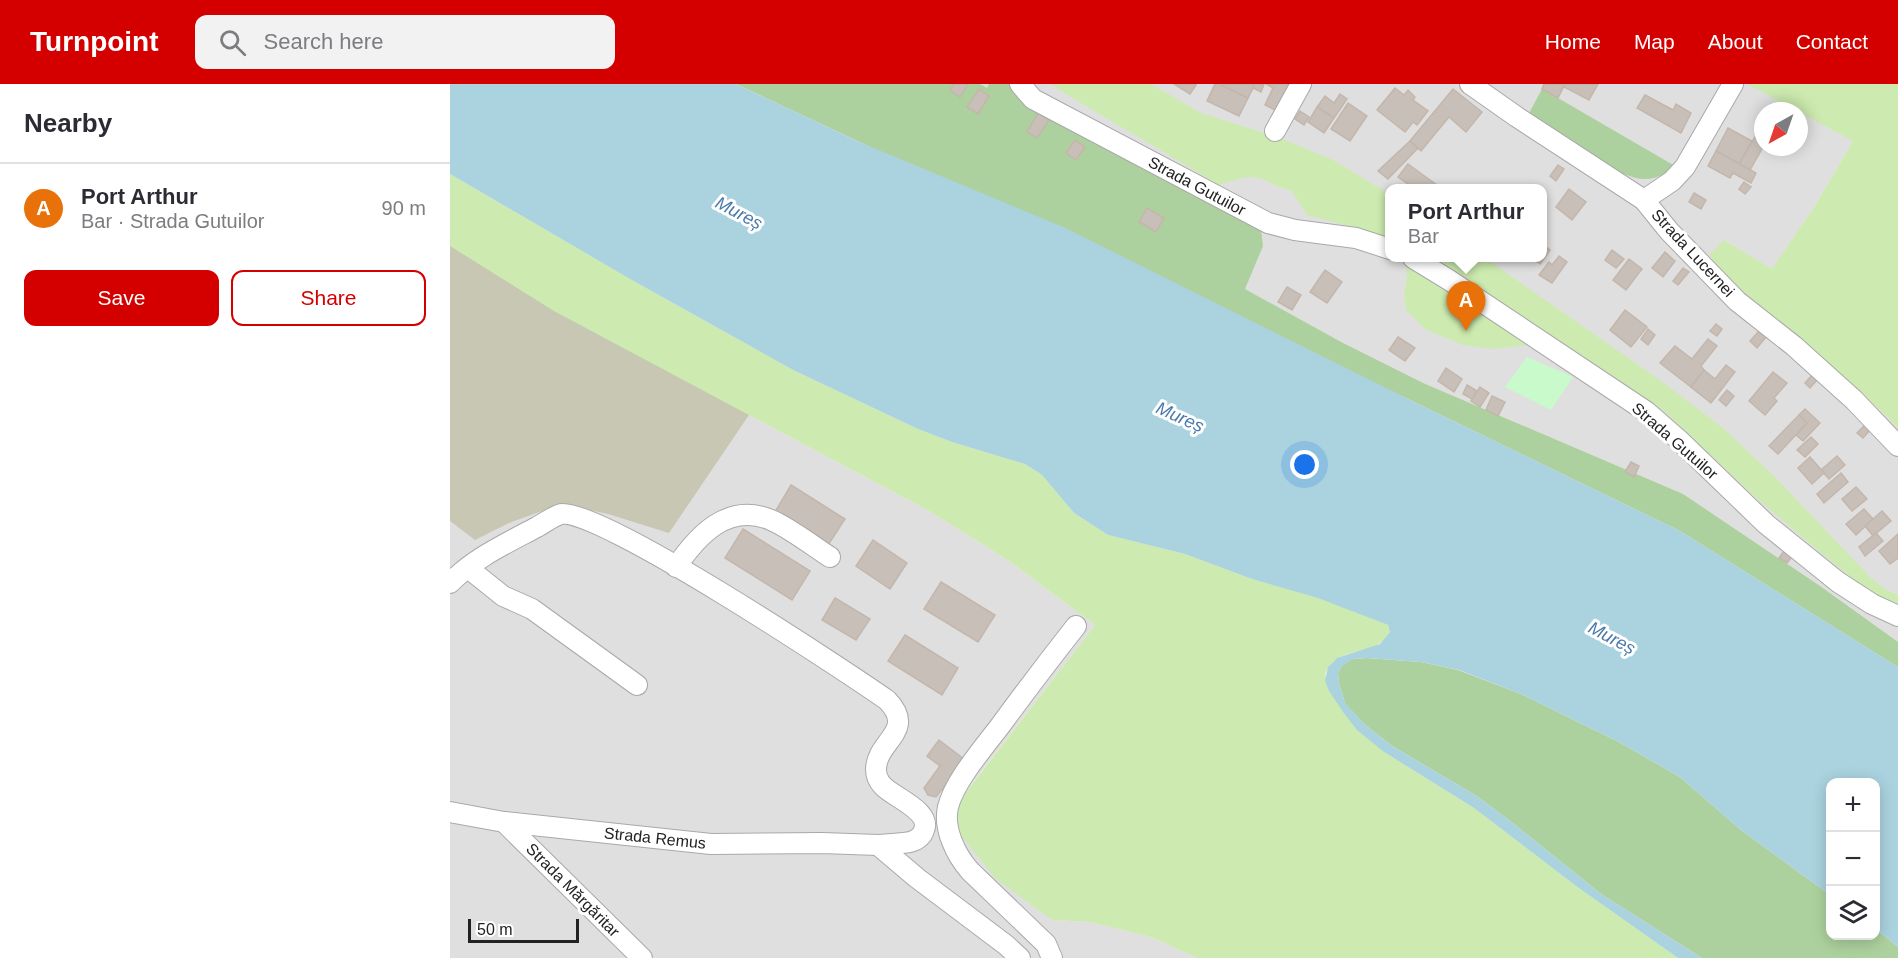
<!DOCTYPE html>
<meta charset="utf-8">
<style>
:root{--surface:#fff;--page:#f2f2f3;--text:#2b2b33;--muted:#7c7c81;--line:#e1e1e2;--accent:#d40000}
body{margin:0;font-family:Helvetica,sans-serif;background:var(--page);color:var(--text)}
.controls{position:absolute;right:18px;bottom:18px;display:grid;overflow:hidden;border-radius:12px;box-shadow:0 3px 15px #0003}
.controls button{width:54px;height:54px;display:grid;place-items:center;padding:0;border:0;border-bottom:2px solid var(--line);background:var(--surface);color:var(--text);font:30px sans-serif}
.compass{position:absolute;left:1304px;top:18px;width:54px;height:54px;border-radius:50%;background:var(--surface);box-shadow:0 3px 15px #0003;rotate:220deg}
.scale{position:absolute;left:18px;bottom:15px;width:111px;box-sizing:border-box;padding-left:6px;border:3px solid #222;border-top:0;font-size:16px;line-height:21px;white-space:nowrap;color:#222;-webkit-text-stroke:4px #fff;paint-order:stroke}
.you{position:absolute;left:855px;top:381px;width:21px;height:21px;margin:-15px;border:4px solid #fff;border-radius:50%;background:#1a73e8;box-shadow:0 0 0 9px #1a73e833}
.badge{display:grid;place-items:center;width:39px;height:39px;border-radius:50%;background:var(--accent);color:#fff;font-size:20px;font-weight:700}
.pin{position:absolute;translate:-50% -50px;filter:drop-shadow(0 2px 3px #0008)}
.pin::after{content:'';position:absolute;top:32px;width:21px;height:18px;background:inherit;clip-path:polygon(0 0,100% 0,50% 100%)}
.popup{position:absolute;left:935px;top:100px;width:162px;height:78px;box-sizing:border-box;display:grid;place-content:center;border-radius:12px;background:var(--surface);filter:drop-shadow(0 2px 4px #0005);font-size:20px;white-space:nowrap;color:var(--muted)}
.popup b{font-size:22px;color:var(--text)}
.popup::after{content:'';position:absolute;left:50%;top:100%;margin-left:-12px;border:12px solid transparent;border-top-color:var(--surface)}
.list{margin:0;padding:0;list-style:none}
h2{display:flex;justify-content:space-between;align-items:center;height:78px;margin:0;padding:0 24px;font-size:26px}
h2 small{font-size:20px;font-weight:400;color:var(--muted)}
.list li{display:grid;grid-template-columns:39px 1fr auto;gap:18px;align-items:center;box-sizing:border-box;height:90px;padding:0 24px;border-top:2px solid var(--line)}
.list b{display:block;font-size:22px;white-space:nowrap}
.list p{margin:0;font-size:20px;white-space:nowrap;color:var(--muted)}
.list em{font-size:20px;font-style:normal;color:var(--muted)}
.actions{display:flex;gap:12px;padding:18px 24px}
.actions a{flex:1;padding:14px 0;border:2px solid var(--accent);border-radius:12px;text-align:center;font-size:21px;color:var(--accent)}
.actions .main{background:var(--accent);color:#fff}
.icon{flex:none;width:33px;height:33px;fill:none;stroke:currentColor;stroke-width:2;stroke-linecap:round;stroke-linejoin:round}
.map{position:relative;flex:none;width:1448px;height:874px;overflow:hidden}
header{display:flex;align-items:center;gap:36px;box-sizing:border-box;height:84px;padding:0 30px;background:var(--accent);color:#fff}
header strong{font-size:28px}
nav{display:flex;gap:33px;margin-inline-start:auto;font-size:21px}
.search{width:420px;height:54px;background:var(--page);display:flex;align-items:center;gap:15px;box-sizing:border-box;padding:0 21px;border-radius:12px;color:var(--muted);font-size:22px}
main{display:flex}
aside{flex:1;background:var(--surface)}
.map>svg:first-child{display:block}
</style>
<header>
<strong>Turnpoint</strong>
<div class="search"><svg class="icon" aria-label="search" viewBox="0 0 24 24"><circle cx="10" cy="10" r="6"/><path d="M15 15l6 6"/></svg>Search here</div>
<nav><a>Home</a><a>Map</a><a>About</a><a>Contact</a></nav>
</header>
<main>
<aside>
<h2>Nearby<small></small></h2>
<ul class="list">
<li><span class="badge" style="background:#e8710a">A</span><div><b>Port Arthur</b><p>Bar · Strada Gutuilor</p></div><em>90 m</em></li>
</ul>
<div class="actions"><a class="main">Save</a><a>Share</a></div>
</aside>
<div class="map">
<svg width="1448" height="874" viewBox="0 0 1448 874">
<rect width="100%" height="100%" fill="#f2efe9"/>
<g fill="#e0dfdf" fill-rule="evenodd">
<path d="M 286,0 L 1430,0 L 1403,57 L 1366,120 L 1322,186 L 1274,156 L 1321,232 L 1431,327 L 1448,344 L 1448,583 L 1230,447 L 956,314 ZM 1313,27 L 1349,27 L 1349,63 L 1313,63 ZM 940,104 L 1092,104 L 1092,174 L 940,174 Z"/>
<path d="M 0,162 L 104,227 L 481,428 L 559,477 L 645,541 L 506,720 L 602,836 L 640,838 L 701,853 L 747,874 L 0,874 Z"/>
</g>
<path fill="#c7c7b4" d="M 0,153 L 301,328 L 219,449 L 158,430 L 125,423 L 92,427 L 59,439 L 25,456 L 0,437 Z"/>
<g fill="#cdebb0">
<path d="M 601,0 L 701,0 L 751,29 L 830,54 L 883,76 L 939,110 L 939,153 L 857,131 L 841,106 C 827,105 821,97 808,94 C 795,91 781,97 769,101 L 624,15 Z"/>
<path d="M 1297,0 L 1448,0 L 1448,344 L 1431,327 L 1280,198 L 1259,171 L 1274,156 L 1322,185 L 1366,120 L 1403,57 Z"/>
<path d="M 0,90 L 180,195 L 343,286 L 468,345 L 502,358 L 575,380 L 592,391 L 624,429 L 658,451 L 735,470 L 802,495 L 868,513 L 938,541 L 940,548 C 937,552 934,556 930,559 C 912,571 883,565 875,591 L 934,668 L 1024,724 L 1126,802 L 1228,874 L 747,874 L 701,853 L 640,838 L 602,836 L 546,795 L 509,749 L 506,721 L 645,541 L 559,477 L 481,428 L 104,227 L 0,162 Z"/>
<path d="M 979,174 L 1035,174 L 1207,294 L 1273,344 L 1324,392 L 1422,495 L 1435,505 L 1448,511 L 1448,522 L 1420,509 L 1365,464 L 1304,412 L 1214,327 L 1145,280 L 1049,220 Z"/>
<path d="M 956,181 L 975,190 L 1087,260 L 1043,265 L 1012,261 L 975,245 L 956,226 L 954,210 L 957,195 Z"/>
</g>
<g fill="#add19e">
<path d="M 286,0 L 530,0 L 537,4 L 539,0 L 564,0 L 811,146 L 813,162 L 795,205 L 893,259 L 973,299 L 1233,410 L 1370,502 L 1448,558 L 1448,583 L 1230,447 L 956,314 Z"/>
<path d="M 1092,5 L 1108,14 L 1225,82 C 1206,98 1193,98 1171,89 L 1078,31 Z"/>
<path d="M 917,574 L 971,578 L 1008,586 L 1071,610 L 1167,657 L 1230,693 L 1291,746 L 1380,811 L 1380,852 L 1426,852 L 1426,845 L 1448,863 L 1448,874 L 1252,874 L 1151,810 L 1059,736 L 1025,711 L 942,662 L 914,640 L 895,619 L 889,599 L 888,589 L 891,583 L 896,578 L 903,575 Z"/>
</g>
<path fill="#c8facc" d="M 1077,273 L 1123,293 L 1101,326 L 1055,303 Z"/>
<path fill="#aad3df" d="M 0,0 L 286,0 L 407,57 L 613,143 L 956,314 L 1230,447 L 1448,583 L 1448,863 L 1426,845 L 1426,698 L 1380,698 L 1380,811 L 1291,746 L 1230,693 L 1167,657 L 1071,610 L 1009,586 L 971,578 L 917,574 L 903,575 L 891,583 L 888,589 L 889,599 L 895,619 L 914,640 L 942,662 L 1025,711 L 1059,736 L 1151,810 L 1252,874 L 1228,874 L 1126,802 L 1024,724 L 934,668 L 907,646 L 893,628 L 879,607 L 875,597 L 878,583 L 887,574 L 930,560 L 940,548 L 938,541 L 868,514 L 802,495 L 735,470 L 658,451 L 624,429 L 592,391 L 575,380 L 502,358 L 468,345 L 343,286 L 180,195 L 0,90 Z"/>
<g fill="#c7bfb8" stroke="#c4b6ab" stroke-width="1.5">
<path d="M 504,0 L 518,0 L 510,13 L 500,6 Z"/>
<path d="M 724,0 L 744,0 L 746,1 L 740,10 Z"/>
<path d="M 765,0 L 770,0 L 798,14 L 789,32 L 757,17 Z"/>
<path d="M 774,0 L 805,0 L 798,14 L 773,2 Z"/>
<path d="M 805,0 L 814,0 L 811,8 L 803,4 Z"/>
<path d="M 816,0 L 843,0 L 829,28 L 815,21 L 823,4 Z"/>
<path d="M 1094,0 L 1115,0 L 1108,14 L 1092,5 Z"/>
<path d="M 1115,0 L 1148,0 L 1139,16 L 1114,3 Z"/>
<path d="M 945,4 L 954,11 L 958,6 L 965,13 L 963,16 L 978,27 L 967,41 L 963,38 L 955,48 L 927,26 Z"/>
<path d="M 529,5 L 539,12 L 528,30 L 517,23 Z"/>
<path d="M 1003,5 L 1032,28 L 1016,48 L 999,33 L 971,67 L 960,57 Z"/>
<path d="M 890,10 L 897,15 L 884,34 L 867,23 L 875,12 L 884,19 Z"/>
<path d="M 1195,11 L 1223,26 L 1226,20 L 1241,29 L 1231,49 L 1187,24 Z"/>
<path d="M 898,19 L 917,32 L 900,57 L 881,45 Z"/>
<path d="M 867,23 L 884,34 L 874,49 L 858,38 Z"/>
<path d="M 850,27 L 859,33 L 854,41 L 845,35 Z"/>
<path d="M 588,29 L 599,36 L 587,54 L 577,48 Z"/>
<path d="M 1278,44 L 1302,57 L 1289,80 L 1266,67 Z"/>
<path d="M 1309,46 L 1313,49 L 1313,63 L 1300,86 L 1289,80 Z"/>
<path d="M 625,56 L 635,63 L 626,76 L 616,69 Z"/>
<path d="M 960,57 L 968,64 L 938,95 L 928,87 Z"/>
<path d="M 1316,63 L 1332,63 L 1328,70 Z"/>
<path d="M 1266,67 L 1306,89 L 1301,99 L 1283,89 L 1280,94 L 1258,82 Z"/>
<path d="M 958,80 L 991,104 L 964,104 L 948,93 Z"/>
<path d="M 1108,81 L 1114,85 L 1106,97 L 1100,92 Z"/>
<path d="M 1294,98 L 1301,103 L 1295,110 L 1289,105 Z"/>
<path d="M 1119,105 L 1136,118 L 1122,136 L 1106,123 Z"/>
<path d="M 1244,109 L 1256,116 L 1251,125 L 1239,118 Z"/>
<path d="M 697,124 L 714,134 L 706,148 L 689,138 Z"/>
<path d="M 1092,160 L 1100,166 L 1090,180 L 1081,174 L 1092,174 Z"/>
<path d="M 1162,166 L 1174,175 L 1166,184 L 1155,176 Z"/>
<path d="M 1215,168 L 1225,177 L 1213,193 L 1202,184 Z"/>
<path d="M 1109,172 L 1117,178 L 1102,199 L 1089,191 L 1099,178 L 1102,181 Z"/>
<path d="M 1179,175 L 1192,185 L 1176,206 L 1163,196 Z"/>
<path d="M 1233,184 L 1239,188 L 1228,201 L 1223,197 Z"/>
<path d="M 875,186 L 892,198 L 877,219 L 860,208 Z"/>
<path d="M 837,203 L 851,211 L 842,226 L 828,218 Z"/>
<path d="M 1175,226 L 1197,243 L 1181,263 L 1160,246 Z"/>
<path d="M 1266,240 L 1272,245 L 1267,252 L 1260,247 Z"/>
<path d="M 1198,245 L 1205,251 L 1198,261 L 1191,255 Z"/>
<path d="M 1309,247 L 1316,253 L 1307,264 L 1300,257 Z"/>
<path d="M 948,253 L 965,264 L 955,277 L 939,266 Z"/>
<path d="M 1258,255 L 1267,262 L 1251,282 L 1254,286 L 1241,303 L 1210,279 L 1225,262 L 1242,275 Z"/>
<path d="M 1276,281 L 1285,288 L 1261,319 L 1241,303 L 1254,286 L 1265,295 Z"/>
<path d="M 996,284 L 1012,295 L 1004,308 L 988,297 Z"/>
<path d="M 1323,288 L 1337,299 L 1324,314 L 1327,317 L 1315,331 L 1299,317 Z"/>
<path d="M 1363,290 L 1368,295 L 1360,304 L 1355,299 Z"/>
<path d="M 1017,301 L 1027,307 L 1022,315 L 1013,310 Z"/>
<path d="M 1030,303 L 1039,309 L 1030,323 L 1021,317 Z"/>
<path d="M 1277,306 L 1284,312 L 1276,322 L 1269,316 Z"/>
<path d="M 1042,312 L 1055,318 L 1048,332 L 1036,326 Z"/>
<path d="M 1355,325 L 1370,339 L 1353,357 L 1346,351 L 1357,339 L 1349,331 Z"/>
<path d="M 1349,331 L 1357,339 L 1328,370 L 1319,362 Z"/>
<path d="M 1416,340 L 1421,345 L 1413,354 L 1407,349 Z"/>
<path d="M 1361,353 L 1368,360 L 1355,373 L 1347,366 Z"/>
<path d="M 1387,372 L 1395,381 L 1379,395 L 1371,386 Z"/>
<path d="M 1360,373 L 1374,389 L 1362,400 L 1348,384 Z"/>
<path d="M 1181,378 L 1189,382 L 1184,393 L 1175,388 Z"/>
<path d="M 1391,389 L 1398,398 L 1374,419 L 1367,410 Z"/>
<path d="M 341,401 L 395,435 L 378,461 L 325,428 Z"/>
<path d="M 1406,403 L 1417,415 L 1402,427 L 1392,415 Z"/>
<path d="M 1414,425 L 1423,435 L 1406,451 L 1396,440 Z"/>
<path d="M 1432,427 L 1441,437 L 1423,452 L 1415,442 Z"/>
<path d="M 293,445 L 360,487 L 342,516 L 275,474 Z"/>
<path d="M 1426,449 L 1433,457 L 1415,472 L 1409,463 Z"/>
<path d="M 1448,450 L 1448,474 L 1440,480 L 1429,467 Z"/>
<path d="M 423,456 L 457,479 L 440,505 L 406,482 Z"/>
<path d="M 1336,464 L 1344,470 L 1337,479 L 1329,474 Z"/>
<path d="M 491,498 L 545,531 L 528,558 L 474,525 Z"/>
<path d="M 385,514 L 420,535 L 406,556 L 372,536 Z"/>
<path d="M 455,551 L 508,584 L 492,611 L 438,577 Z"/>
<path d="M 489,656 L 515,676 L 486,713 L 478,711 L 474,704 L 490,682 L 477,672 Z"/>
</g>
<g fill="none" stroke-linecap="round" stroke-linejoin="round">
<defs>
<g id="minor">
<path d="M 570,0 L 583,15 L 818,139 L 845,146 L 906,154 L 940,165"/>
<path d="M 1020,0 L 1067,33 L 1194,116 L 1219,147 L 1287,217 L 1344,262 L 1404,316 L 1448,362"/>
<path d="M 825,47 L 851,0"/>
<path d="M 1194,116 L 1222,97 L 1235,83 L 1283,0"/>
<path d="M 963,174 L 999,196 L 1197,328 L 1229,356 L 1316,440 L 1388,498 L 1422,520 L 1448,532"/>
<path d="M 226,483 C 248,451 278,418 321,436 C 338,443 363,462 380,473"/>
<path d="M 18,484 L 53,512 L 82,525 L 187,601"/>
<path d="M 0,499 C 24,474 57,459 87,443 C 94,439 104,432 111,430 C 148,423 394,586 437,616 C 467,647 427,656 426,685 C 426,692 428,697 433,702 C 443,713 482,727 474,746 C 472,753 467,756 460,758 C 450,760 439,760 428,761 L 467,794 L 556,861 L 570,874"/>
<path d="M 0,728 L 54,738 L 261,760 L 372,759 L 428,761"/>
<path d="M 54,738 L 192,874"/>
<path d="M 602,874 L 596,860 L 520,787 C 506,771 493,745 498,723 C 504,698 534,663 550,642 C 575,608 600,575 626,542"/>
</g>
</defs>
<use href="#minor" stroke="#a9a9a9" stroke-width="22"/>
<use href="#minor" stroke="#fff" stroke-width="20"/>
</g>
<g text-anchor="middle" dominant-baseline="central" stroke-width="6" stroke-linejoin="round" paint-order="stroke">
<g font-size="16" fill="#222" stroke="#fff">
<text transform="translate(747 102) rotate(28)">Strada Gutuilor</text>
<text transform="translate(1243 169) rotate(47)">Strada Lucernei</text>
<text transform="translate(1225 357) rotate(41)">Strada Gutuilor</text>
<text transform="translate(205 754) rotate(6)">Strada Remus</text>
<text transform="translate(123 806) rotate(45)">Strada Mărgăritar</text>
</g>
<g font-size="18" font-style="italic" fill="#4a7aab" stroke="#fff">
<text transform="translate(289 129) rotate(28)">Mureș</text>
<text transform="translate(730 333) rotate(24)">Mureș</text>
<text transform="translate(1162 554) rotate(28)">Mureș</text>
</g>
</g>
</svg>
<div class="controls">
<button>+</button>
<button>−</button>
<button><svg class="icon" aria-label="layers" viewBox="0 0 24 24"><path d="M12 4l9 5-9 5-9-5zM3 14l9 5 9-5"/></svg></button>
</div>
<svg class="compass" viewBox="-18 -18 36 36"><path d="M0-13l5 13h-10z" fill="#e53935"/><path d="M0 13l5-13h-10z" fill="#7c7c81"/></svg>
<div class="scale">50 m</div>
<div class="you"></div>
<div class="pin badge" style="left:1016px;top:247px;background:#e8710a">A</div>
<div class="popup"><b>Port Arthur</b>Bar</div>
</div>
</main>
